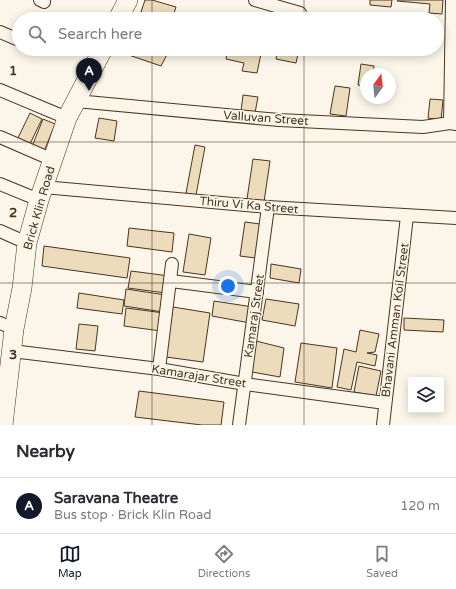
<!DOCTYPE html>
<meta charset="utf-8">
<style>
:root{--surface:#fff;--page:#f2f2f3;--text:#2b2b33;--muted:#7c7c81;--line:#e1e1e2;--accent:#111827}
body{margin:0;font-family:"Varela Round",sans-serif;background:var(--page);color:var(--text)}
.controls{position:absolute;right:12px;bottom:12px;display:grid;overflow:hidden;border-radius:4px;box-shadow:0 2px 10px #0003}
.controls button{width:36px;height:36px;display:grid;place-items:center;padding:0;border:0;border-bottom:1px solid var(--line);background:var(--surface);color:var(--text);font:20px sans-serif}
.compass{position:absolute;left:360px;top:68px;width:36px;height:36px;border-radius:50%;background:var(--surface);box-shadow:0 2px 10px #0003;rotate:15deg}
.you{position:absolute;left:228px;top:286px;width:14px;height:14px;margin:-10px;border:3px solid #fff;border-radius:50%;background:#1a73e8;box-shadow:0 0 0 6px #1a73e833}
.badge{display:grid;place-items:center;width:26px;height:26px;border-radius:50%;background:var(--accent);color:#fff;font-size:13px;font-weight:700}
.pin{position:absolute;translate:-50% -33px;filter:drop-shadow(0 1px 2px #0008)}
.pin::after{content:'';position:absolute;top:21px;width:14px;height:12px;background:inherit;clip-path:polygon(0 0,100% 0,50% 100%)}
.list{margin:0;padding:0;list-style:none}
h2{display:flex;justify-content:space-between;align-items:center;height:52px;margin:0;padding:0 16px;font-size:17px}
h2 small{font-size:13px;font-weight:400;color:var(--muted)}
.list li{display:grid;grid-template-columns:26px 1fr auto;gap:12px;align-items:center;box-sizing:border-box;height:56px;padding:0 16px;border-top:1px solid var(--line)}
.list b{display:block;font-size:15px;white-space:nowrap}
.list p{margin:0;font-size:13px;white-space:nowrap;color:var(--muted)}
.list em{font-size:13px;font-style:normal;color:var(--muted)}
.icon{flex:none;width:22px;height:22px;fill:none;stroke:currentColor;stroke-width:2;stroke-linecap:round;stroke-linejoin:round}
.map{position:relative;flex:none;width:456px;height:425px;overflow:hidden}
.search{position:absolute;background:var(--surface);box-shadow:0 2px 10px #0003;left:12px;right:12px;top:12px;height:44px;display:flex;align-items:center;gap:10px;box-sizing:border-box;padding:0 14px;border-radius:22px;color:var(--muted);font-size:15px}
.sheet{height:108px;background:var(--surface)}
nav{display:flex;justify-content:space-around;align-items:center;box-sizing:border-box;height:56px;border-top:1px solid var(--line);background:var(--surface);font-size:11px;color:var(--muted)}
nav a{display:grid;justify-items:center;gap:2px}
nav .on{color:var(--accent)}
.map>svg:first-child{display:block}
</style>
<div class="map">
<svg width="456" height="425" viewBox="0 0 456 425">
<rect width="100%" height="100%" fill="#fbf6e9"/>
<g fill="#ecdcbc" stroke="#4a3520">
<path d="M 145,0 L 152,0 L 176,7 L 172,19 L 164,19 L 141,12 Z"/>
<path d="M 370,0 L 392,0 L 391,7 L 370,5 Z"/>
<path d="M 398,0 L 443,0 L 442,14 L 429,13 L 430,4 L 397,1 Z"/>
<path d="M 121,49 L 170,49 L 161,66 L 120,52 Z"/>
<path d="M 228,49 L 262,49 L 257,73 L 242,71 L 244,63 L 226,59 Z"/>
<path d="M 278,49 L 298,54 L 296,63 L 276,59 Z"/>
<path d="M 361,64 L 374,66 L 373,74 L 366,74 L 366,86 L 358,85 Z"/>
<path d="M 335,86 L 350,88 L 346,116 L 330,114 Z"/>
<path d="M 243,95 L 258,97 L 255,113 L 241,111 Z"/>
<path d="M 430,99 L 443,100 L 441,120 L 428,118 Z"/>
<path d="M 30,113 L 42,119 L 28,148 L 16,142 Z"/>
<path d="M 99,118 L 117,121 L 114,141 L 95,138 Z"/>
<path d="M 43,119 L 55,124 L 43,154 L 31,149 Z"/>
<path d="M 195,145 L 205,147 L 196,195 L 186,193 Z"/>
<path d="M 253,159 L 270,161 L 264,202 L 247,199 Z"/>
<path d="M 245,222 L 260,224 L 256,258 L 240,256 Z"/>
<path d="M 129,228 L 174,233 L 172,252 L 127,246 Z"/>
<path d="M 189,234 L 211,238 L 205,275 L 183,272 Z"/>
<path d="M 44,246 L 130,258 L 127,278 L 42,266 Z"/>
<path d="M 271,264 L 301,269 L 299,283 L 270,278 Z"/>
<path d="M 131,271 L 169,276 L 166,293 L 128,288 Z"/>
<path d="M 126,289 L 166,295 L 163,312 L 124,306 Z"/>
<path d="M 79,293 L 124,300 L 122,314 L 77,308 Z"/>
<path d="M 266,299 L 299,304 L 295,326 L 262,320 Z"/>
<path d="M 214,301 L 253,307 L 250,323 L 212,316 Z"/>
<path d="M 173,307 L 210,313 L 203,362 L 166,357 Z"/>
<path d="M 126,308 L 164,313 L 161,331 L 124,326 Z"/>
<path d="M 404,318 L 444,320 L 443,332 L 404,330 Z"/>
<path d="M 79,324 L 98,326 L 95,351 L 76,349 Z"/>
<path d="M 360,330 L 379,334 L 375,352 L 367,353 L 377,355 L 375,366 L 357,362 L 351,390 L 337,387 L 344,349 L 356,352 Z"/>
<path d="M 256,341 L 284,348 L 280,377 L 252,372 Z"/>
<path d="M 301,343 L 337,348 L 332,388 L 295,382 Z"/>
<path d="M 359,366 L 381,371 L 376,396 L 354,392 Z"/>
<path d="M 139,391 L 224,402 L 221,425 L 202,425 L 135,417 Z"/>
</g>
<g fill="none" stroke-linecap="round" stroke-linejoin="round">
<defs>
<g id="street">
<path d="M 40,0 L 44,2"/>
<path d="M 255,0 L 300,13"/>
<path d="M 0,32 L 19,40"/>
<path d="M 0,90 L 67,118"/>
<path d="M 76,101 L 279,120 L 423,127 L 450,123 L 456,124"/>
<path d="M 450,123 L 452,0"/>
<path d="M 0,137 L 53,160"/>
<path d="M 0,184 L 39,200"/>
<path d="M 43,187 L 268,207 L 456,218"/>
<path d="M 0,231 L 27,243"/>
<path d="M 171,281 L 257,292"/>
<path d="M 0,323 L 14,329"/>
<path d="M 12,351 L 159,369 L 245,384 L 385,403"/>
<path d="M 159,369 L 172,264"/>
<path d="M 239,425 L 268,207"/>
<path d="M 383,425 L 407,216"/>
</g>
<g id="primary">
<path d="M 118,19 L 128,0"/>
<path d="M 3,425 L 14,329 L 22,288 L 27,243 L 39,200 L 67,118 L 103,49"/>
</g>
</defs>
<use href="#street" stroke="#4a3520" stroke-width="14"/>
<use href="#primary" stroke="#4a3520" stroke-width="20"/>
<use href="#street" stroke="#fbf6e9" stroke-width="12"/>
<use href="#primary" stroke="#fbf6e9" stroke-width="19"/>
</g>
<path fill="none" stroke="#4a3520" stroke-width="1" stroke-opacity="0.55" d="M 152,0 L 152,19M 304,0 L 304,19M 152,49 L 152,425M 304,49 L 304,425M 0,142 L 456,142M 0,283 L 456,283"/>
<g text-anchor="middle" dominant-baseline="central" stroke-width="3" stroke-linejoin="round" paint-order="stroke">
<g font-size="12" fill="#4a3520" stroke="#fbf6e9">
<text transform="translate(266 118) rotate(4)">Valluvan Street</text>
<text transform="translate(249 205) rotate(5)">Thiru Vi Ka Street</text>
<text transform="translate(39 208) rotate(-74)">Brick Klin Road</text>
<text transform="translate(254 316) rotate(-82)">Kamaraj Street</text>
<text transform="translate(395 320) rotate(-83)">Bhavani Amman Koil Street</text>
<text transform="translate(199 376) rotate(9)">Kamarajar Street</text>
</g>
</g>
<g font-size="13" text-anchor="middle" font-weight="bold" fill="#4a3520" stroke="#fbf6e9" stroke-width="3" stroke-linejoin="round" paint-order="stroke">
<text x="13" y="75">1</text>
<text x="13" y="217">2</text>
<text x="13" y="359">3</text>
</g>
</svg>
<div class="controls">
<button><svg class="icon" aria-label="layers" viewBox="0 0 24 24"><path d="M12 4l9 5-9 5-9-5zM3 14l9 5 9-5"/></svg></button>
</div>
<svg class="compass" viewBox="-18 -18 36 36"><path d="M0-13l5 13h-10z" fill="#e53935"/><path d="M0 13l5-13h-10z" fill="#7c7c81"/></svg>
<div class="you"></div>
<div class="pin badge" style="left:89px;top:91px">A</div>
<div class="search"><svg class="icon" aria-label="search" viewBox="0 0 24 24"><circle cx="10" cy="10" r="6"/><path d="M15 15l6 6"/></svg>Search here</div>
</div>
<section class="sheet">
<h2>Nearby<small></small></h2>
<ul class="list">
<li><span class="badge">A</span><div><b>Saravana Theatre</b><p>Bus stop · Brick Klin Road</p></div><em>120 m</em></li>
</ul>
</section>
<nav>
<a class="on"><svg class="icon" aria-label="map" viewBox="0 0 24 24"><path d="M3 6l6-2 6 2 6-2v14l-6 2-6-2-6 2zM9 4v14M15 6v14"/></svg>Map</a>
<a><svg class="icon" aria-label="directions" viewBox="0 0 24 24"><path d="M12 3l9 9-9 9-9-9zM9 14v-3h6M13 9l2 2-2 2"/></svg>Directions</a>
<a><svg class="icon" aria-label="saved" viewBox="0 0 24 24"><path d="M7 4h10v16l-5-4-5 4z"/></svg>Saved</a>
</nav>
